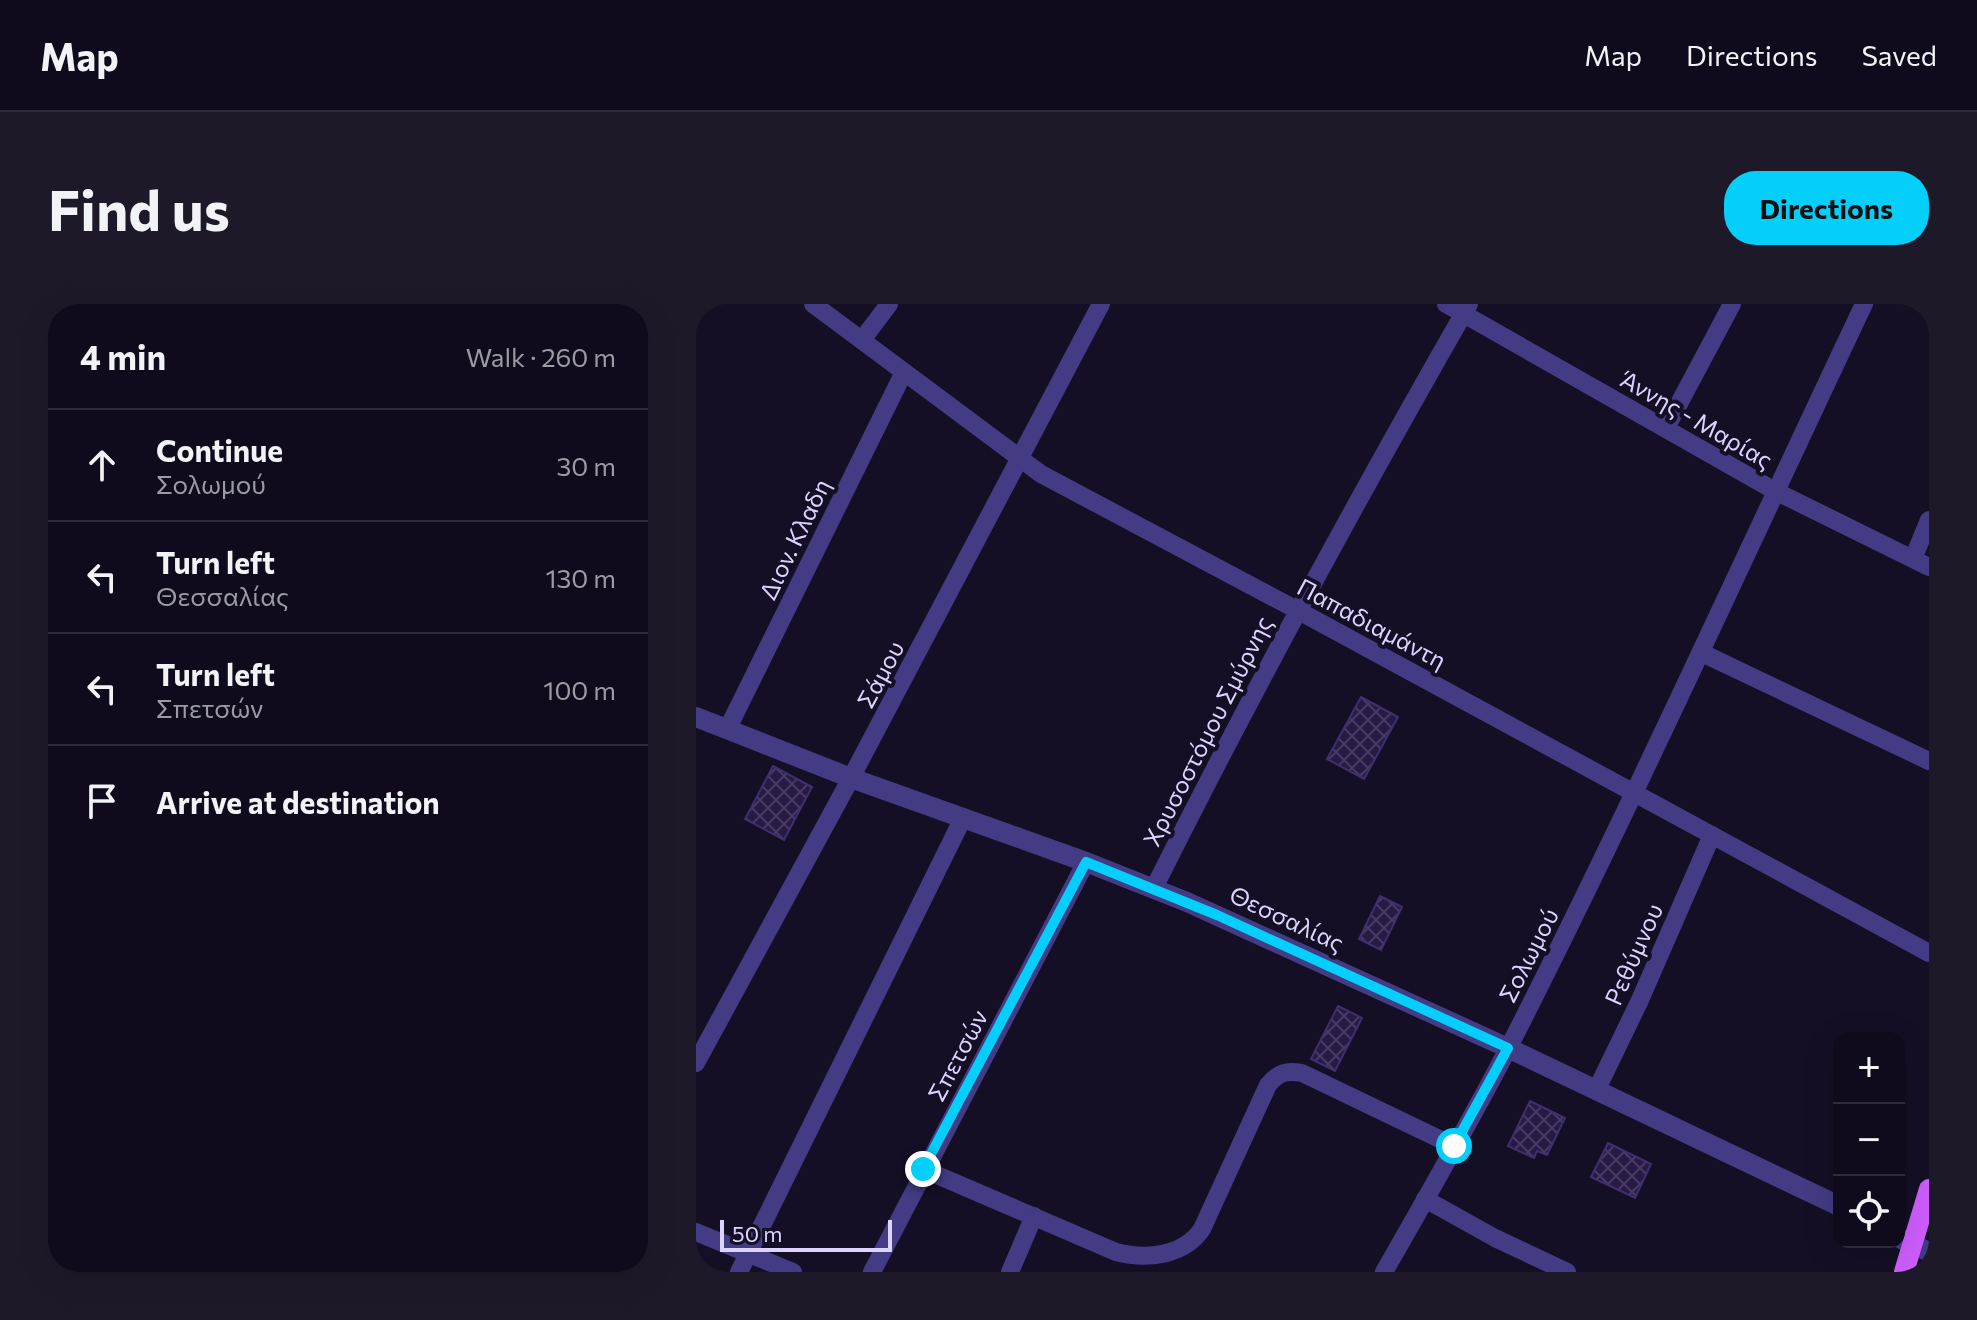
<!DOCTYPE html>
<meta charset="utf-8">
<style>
:root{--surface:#0f0b1c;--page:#1d1929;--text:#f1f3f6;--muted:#9b9ba3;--line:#2f2b3b;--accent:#04cffa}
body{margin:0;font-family:Commissioner,sans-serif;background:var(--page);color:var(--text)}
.controls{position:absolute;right:24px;bottom:24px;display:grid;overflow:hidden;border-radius:16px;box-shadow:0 8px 32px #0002}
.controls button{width:72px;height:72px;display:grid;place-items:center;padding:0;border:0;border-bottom:2px solid var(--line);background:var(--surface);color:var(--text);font:40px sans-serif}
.scale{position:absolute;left:24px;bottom:20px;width:172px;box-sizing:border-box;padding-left:8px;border:4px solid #dcd4fe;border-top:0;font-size:22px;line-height:28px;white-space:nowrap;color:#dcd4fe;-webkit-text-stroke:6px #140f25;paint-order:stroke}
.stop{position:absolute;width:24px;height:24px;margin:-18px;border:6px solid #04cffa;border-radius:50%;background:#fff}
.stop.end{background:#04cffa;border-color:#fff;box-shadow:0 2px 8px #0008}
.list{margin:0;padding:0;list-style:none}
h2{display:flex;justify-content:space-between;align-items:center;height:104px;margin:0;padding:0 32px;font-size:34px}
h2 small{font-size:26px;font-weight:400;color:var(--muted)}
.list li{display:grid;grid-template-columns:52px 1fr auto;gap:24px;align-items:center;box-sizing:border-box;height:112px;padding:0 32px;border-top:2px solid var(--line)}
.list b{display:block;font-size:30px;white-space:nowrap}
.list p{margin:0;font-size:26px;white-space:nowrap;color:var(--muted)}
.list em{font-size:26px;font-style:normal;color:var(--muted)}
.icon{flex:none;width:44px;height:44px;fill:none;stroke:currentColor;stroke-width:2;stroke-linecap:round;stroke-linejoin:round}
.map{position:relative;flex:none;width:1233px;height:968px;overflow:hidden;border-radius:32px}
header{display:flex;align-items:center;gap:48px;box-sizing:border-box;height:112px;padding:0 40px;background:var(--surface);border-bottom:2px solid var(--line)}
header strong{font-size:38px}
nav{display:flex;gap:44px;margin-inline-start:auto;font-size:28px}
.intro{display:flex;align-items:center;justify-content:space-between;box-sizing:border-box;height:192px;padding:0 48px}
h1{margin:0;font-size:56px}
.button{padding:20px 36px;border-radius:32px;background:var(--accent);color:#111;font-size:28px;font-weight:700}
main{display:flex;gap:48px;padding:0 48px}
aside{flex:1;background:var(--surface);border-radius:32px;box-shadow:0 8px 32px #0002}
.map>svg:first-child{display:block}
</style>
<header>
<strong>Map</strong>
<nav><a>Map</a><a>Directions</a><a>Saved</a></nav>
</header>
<div class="intro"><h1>Find us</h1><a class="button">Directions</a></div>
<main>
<aside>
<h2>4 min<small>Walk · 260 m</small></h2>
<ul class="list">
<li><svg class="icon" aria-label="ahead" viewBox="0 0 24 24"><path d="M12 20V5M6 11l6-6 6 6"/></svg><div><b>Continue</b><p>Σολωμού</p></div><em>30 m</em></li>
<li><svg class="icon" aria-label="left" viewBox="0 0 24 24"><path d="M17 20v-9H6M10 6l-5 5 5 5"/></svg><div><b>Turn left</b><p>Θεσσαλίας</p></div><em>130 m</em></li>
<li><svg class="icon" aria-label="left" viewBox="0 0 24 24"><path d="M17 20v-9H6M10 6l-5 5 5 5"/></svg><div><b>Turn left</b><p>Σπετσών</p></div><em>100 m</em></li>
<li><svg class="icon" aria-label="arrive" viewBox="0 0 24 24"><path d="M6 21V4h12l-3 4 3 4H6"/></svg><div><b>Arrive at destination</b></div></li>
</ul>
</aside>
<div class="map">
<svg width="1233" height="968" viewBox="0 0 1233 968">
<defs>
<pattern id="building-cross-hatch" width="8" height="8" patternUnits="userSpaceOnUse" patternTransform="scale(2)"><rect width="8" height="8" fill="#271b46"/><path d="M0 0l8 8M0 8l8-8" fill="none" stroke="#463b62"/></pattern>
</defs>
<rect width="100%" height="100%" fill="#140f25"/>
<g fill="url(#building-cross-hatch)" stroke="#402e71" stroke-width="2">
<path d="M 665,393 L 702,413 L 668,475 L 631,455 Z"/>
<path d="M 77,462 L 116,483 L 88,536 L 49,515 Z"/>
<path d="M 684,592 L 706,603 L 685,646 L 663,635 Z"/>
<path d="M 642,702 L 666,714 L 639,767 L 615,755 Z"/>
<path d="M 834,797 L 869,814 L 851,851 L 841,847 L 838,854 L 812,842 Z"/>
<path d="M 912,839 L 955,860 L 939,894 L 895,873 Z"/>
</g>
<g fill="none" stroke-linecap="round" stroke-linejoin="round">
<g stroke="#433b83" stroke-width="18">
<path d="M 117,0 L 345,170 L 601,306 L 1233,649"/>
<path d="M 750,0 L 1079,187 L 1233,263"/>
<path d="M 166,36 L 193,0"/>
<path d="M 970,124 L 1036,0"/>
<path d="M 1217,255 L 1233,216"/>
<path d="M 1006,349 L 1233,457"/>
<path d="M 32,424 L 208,68"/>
<path d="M 458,584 C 557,386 663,192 773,0"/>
<path d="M 0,759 L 155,474 L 405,0"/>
<path d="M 900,787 L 944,696 L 1016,531"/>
<path d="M 227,865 L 420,948 C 450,956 488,952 506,925 L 572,781 C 582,769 590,766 606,769 L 758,842"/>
<path d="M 729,895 L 799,934 L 871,968"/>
<path d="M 0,928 L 97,968"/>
<path d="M 43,968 L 267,514"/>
<path d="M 176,968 L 390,558"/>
<path d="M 314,968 L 338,912"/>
<path d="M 688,968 C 731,893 774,818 814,741 C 938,497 1051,247 1168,0"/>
</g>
<g stroke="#433b83" stroke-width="20">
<path d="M 0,413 L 155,474 L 390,558 L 491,598 L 812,744 L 1143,902"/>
<path d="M 1203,934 L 1233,948"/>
</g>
<path stroke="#cc5dfc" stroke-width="20" d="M 1208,968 L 1233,885"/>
</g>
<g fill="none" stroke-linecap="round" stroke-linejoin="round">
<path stroke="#04cffa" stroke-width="10" d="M 227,865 L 390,558 L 521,611 L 812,744 L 758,842"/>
</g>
<g text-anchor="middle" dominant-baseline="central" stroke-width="8" stroke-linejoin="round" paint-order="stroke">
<g font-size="24" fill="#dcd4fe" stroke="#140f25">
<text transform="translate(1001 115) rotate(30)">Άννης - Μαρίας</text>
<text transform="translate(98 235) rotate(-64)">Διον. Κλαδη</text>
<text transform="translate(676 319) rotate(28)">Παπαδιαμάντη</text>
<text transform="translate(184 370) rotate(-62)">Σάμου</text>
<text transform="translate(511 427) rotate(-63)">Χρυσοστόμου Σμύρνης</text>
<text transform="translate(591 614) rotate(25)">Θεσσαλίας</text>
<text transform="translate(937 650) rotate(-66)">Ρεθύμνου</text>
<text transform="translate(832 651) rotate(-63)">Σολωμού</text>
<text transform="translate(261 751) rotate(-62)">Σπετσών</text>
</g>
</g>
</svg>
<div class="controls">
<button>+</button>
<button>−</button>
<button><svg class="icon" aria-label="locate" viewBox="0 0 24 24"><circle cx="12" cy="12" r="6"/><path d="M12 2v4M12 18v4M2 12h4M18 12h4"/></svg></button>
</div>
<div class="scale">50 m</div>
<div class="stop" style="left:758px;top:842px"></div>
<div class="stop end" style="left:227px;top:865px"></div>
</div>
</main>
